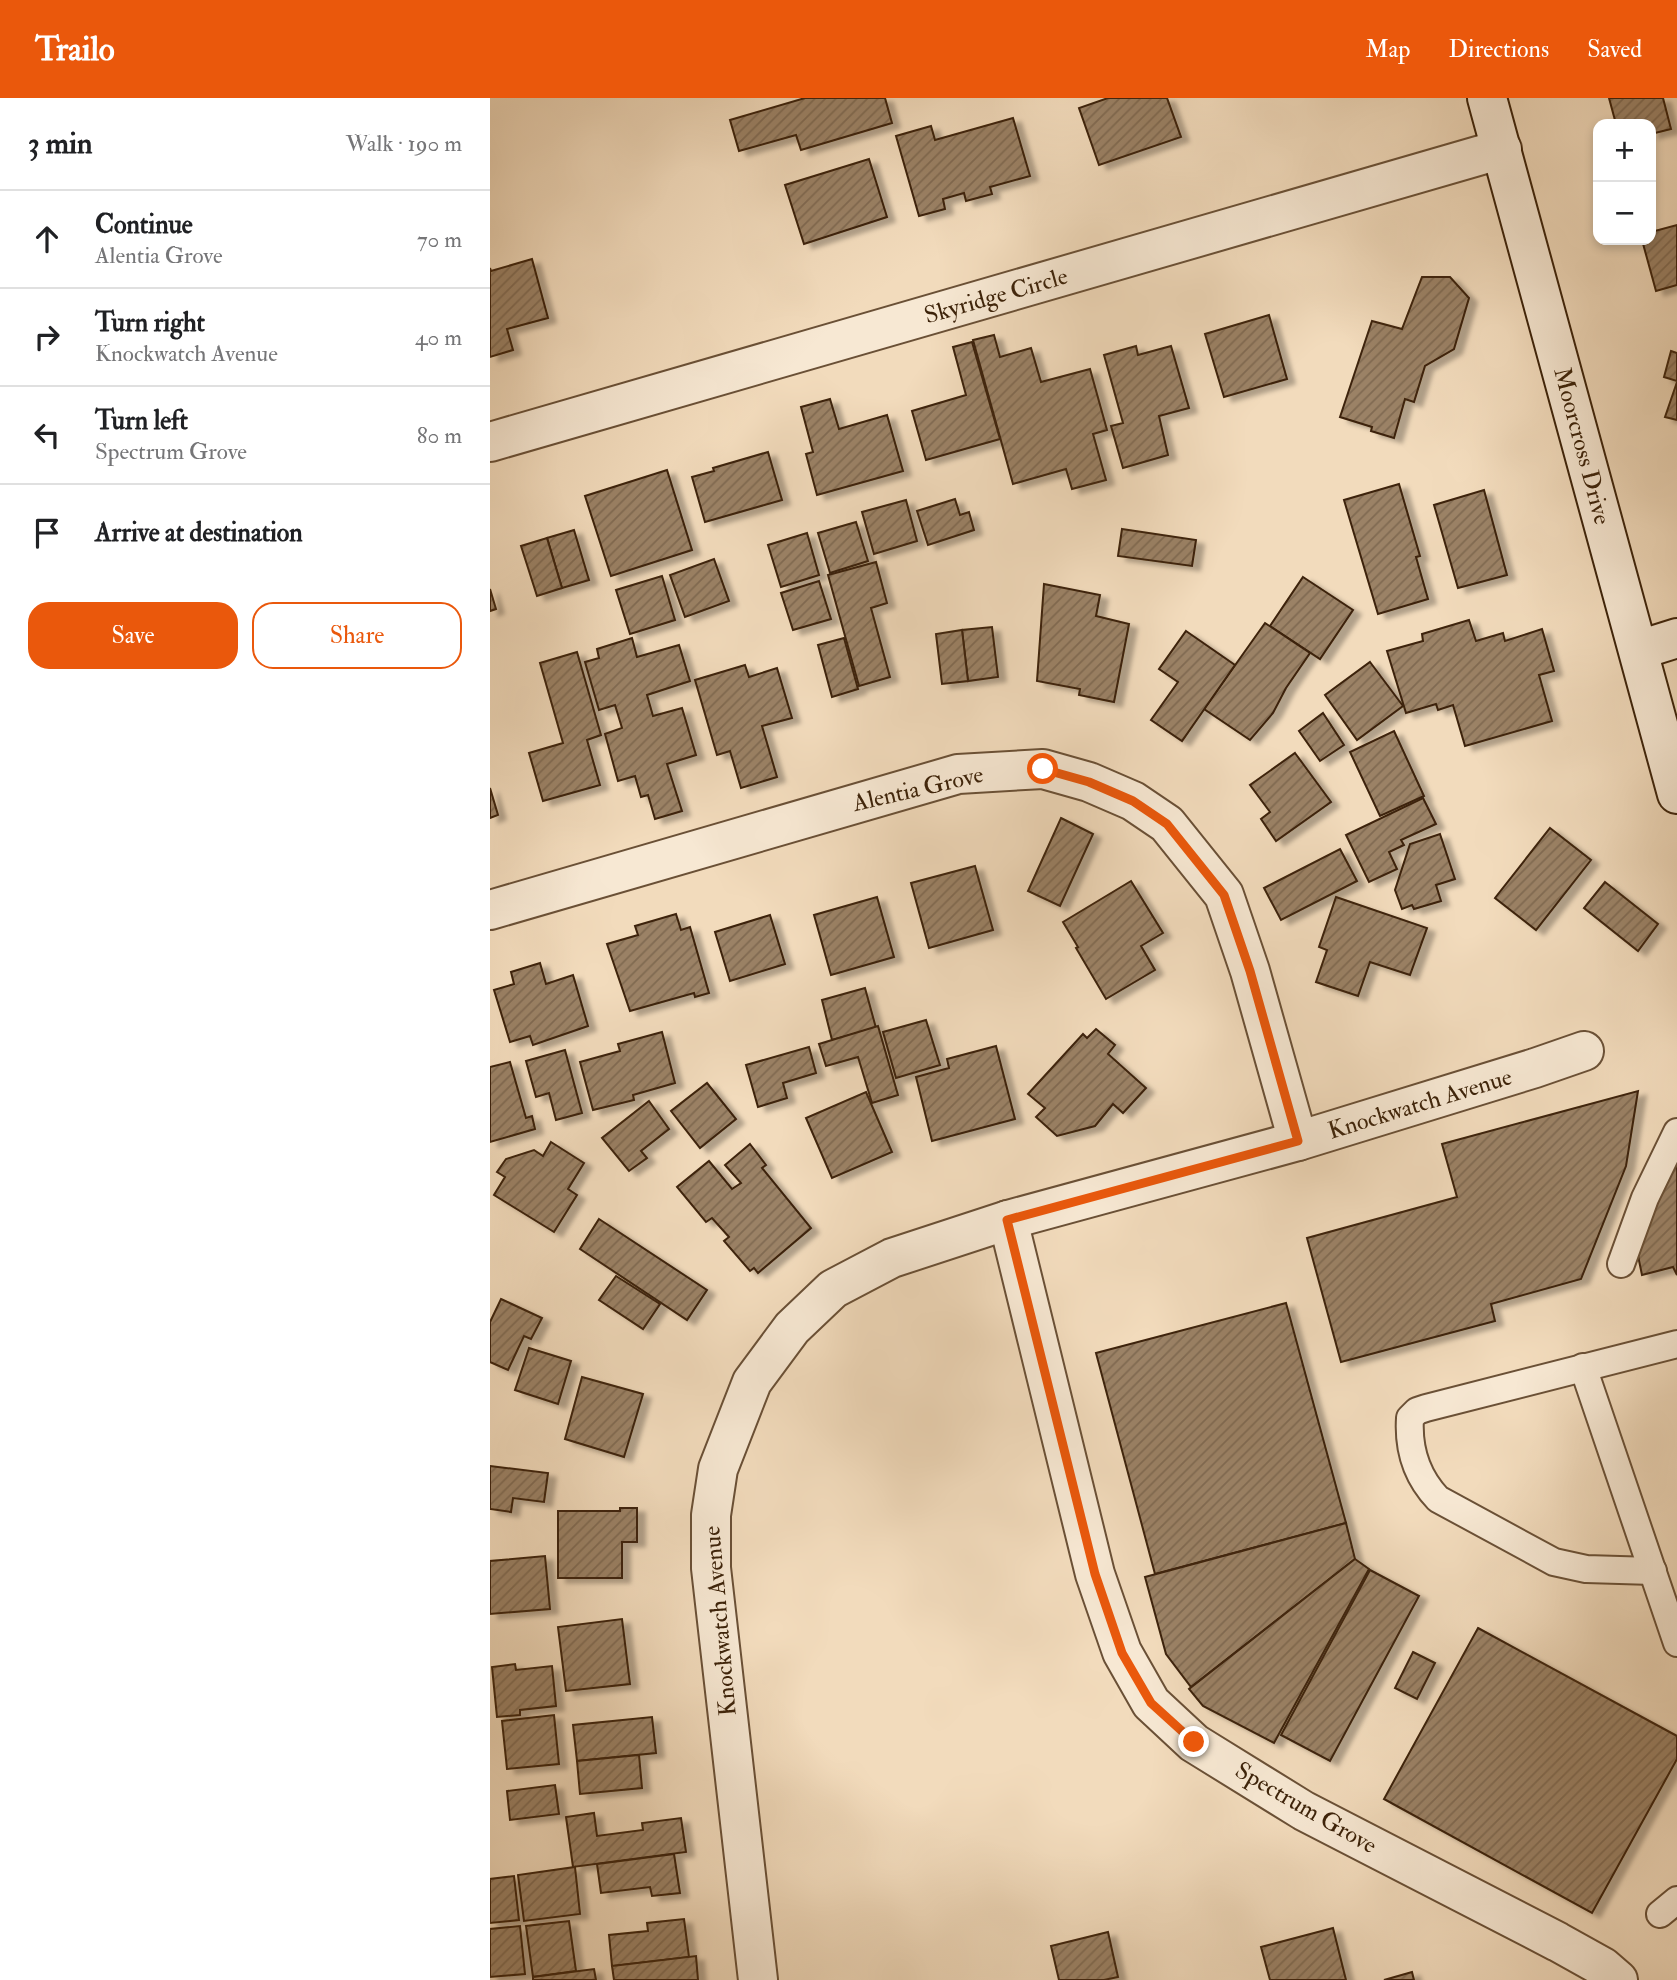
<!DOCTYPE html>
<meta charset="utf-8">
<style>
:root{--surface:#fff;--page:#f6f6f6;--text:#202124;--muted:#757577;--line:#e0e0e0;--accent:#ea580c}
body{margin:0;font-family:"IM FELL Double Pica",serif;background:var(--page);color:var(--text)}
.controls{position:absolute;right:21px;top:21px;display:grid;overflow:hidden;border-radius:14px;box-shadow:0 4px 10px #0003}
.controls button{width:63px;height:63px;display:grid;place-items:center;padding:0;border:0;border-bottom:2px solid var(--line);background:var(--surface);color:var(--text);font:35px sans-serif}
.stop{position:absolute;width:21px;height:21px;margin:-16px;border:5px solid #ea580c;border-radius:50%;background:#fff}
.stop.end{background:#ea580c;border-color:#fff;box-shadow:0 2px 7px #0008}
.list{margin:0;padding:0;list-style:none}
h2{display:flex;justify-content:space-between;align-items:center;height:91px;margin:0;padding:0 28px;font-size:30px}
h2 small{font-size:23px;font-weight:400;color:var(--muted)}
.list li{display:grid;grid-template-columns:46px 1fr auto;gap:21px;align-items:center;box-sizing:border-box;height:98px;padding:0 28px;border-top:2px solid var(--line)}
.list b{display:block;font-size:26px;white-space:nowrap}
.list p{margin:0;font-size:23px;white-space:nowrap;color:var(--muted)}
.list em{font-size:23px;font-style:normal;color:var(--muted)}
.actions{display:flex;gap:14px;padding:21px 28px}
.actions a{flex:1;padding:16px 0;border:2px solid var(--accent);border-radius:21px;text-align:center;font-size:24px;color:var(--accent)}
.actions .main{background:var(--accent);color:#fff}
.icon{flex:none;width:38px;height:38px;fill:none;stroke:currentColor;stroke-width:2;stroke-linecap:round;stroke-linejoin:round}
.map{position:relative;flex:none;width:1187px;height:1882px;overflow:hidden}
header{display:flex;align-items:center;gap:42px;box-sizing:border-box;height:98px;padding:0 35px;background:var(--accent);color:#fff}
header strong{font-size:33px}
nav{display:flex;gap:38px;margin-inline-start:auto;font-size:24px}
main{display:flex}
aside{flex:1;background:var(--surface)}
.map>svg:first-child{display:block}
</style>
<header>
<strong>Trailo</strong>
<nav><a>Map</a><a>Directions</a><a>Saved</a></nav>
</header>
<main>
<aside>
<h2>3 min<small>Walk · 190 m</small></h2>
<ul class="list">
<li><svg class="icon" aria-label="ahead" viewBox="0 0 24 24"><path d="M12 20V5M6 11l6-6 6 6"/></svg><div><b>Continue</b><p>Alentia Grove</p></div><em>70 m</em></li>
<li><svg class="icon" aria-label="right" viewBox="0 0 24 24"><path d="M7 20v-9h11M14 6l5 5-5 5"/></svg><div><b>Turn right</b><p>Knockwatch Avenue</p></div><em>40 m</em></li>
<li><svg class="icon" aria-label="left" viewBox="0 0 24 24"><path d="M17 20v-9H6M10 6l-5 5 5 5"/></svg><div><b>Turn left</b><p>Spectrum Grove</p></div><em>80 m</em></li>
<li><svg class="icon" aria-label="arrive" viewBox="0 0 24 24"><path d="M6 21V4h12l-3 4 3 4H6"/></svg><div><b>Arrive at destination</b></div></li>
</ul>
<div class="actions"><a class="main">Save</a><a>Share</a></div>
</aside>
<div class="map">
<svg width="1187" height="1882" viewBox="0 0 1187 1882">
<defs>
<pattern id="building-hatch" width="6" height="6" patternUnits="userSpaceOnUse" patternTransform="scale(1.75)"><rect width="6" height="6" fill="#9b8266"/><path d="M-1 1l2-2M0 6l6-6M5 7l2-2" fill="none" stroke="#806a52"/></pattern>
<filter id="shadow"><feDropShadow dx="8" dy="4.5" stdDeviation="2" flood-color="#0004"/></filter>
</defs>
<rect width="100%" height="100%" fill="#f2dbbc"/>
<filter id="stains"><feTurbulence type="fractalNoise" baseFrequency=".00286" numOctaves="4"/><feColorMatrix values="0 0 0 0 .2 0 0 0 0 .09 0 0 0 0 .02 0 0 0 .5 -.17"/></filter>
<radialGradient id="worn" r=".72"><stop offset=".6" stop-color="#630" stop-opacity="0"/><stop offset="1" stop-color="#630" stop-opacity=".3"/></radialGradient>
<g fill="url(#building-hatch)" stroke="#3c2209" stroke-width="2" filter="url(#shadow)">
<path d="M 315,0 L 395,0 L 402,25 L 311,52 L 306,37 L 249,53 L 240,22 Z"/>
<path d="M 618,0 L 677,0 L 691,39 L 609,67 L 589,10 Z"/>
<path d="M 1119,0 L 1173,0 L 1181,31 L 1161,36 L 1161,26 L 1126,26 Z"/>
<path d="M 523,20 L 540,78 L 500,89 L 502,96 L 476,103 L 474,95 L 453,101 L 455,111 L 429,118 L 406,38 L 441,28 L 445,42 Z"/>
<path d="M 379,61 L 397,119 L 314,146 L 295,87 Z"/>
<path d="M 1187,127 L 1187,187 L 1166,193 L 1152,142 L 1161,142 L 1161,134 Z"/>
<path d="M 42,161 L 58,220 L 17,231 L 23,252 L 0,259 L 0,170 L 1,173 Z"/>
<path d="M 932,179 L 960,179 L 979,200 L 964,251 L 935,268 L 924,304 L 915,301 L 904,340 L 881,333 L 882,329 L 850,319 L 882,223 L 912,231 Z"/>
<path d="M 779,217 L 797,281 L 734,299 L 715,236 Z"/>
<path d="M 504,237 L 510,259 L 541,250 L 551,284 L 600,271 L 617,332 L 603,336 L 616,382 L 582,391 L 576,371 L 523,386 L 483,242 Z"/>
<path d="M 482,244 L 510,341 L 436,362 L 422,313 L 476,297 L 463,249 Z"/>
<path d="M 646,248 L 648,257 L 681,248 L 699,310 L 669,318 L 678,357 L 633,370 L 621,328 L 633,325 L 614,257 Z"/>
<path d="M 1181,253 L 1187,255 L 1187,283 L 1174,279 Z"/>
<path d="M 1187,284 L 1187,322 L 1175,319 Z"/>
<path d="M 340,301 L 349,331 L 397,317 L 413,373 L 327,397 L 316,356 L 323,354 L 311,309 Z"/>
<path d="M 278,354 L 292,402 L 215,424 L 202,379 L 224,373 L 223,370 Z"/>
<path d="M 177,372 L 202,452 L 121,478 L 95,398 Z"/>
<path d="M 909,386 L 930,458 L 926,459 L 938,501 L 888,516 L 854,402 Z"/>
<path d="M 994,392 L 1017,477 L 968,490 L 944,407 Z"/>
<path d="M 465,401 L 470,417 L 479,414 L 484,432 L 438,447 L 427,413 Z"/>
<path d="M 416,402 L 427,443 L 384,456 L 372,414 Z"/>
<path d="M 366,424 L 378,463 L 340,475 L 328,435 Z"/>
<path d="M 632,431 L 706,442 L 702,468 L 628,458 Z"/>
<path d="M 84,432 L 99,482 L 72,490 L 57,440 Z"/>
<path d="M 317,435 L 329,477 L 291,489 L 278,447 Z"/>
<path d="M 57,440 L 72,490 L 47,498 L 31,448 Z"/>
<path d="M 224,461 L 239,503 L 195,519 L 180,477 Z"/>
<path d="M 386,464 L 397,505 L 381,510 L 400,579 L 369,588 L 338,477 Z"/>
<path d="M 172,478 L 185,522 L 140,536 L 126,492 Z"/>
<path d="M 813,479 L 863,512 L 830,561 L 780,528 Z"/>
<path d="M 329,483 L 341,521 L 303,532 L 291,495 Z"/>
<path d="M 554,486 L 610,497 L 606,518 L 639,526 L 624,604 L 589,597 L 590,591 L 547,583 Z"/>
<path d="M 0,491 L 6,511 L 0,513 Z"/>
<path d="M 979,522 L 986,543 L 1013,535 L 1015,543 L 1052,531 L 1064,573 L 1049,577 L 1062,623 L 975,648 L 963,607 L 948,612 L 946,606 L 916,615 L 897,553 L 933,543 L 932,536 Z"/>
<path d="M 775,525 L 820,555 L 796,590 L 783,615 L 760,642 L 714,611 Z"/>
<path d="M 502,529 L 508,579 L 478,583 L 472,532 Z"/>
<path d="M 472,532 L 478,583 L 452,586 L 446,536 Z"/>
<path d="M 696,533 L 745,567 L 692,643 L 661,622 L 688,584 L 669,571 Z"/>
<path d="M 142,540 L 147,559 L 189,547 L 200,583 L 157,597 L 163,618 L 192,610 L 206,657 L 177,666 L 192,713 L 165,721 L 158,697 L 151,699 L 145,678 L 128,683 L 115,636 L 132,630 L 125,607 L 109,612 L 95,564 L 109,560 L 107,551 Z"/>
<path d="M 354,540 L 368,591 L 342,599 L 328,547 Z"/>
<path d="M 87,554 L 111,637 L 97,642 L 110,687 L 53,703 L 39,655 L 73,645 L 50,565 Z"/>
<path d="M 880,564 L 913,608 L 867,642 L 835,597 Z"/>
<path d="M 255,567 L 259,579 L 287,570 L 302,620 L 272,628 L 287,679 L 251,690 L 240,653 L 227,657 L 205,582 Z"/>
<path d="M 833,615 L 854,647 L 830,663 L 809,633 Z"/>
<path d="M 904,633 L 934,698 L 890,718 L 860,654 Z"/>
<path d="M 805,655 L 841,704 L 786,743 L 771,721 L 780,714 L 760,687 Z"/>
<path d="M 0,690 L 8,717 L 0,720 Z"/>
<path d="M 933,700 L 946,726 L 911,742 L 914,747 L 899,754 L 907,771 L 879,784 L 856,737 Z"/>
<path d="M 571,720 L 603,736 L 570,808 L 538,793 Z"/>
<path d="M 1060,730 L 1101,762 L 1046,832 L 1005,800 Z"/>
<path d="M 950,736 L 965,781 L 946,787 L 951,803 L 924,811 L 922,807 L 912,811 L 905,792 L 920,746 Z"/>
<path d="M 850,751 L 867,783 L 791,822 L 774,790 Z"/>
<path d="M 485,768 L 503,832 L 439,850 L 421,785 Z"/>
<path d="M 641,783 L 673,835 L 651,848 L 665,872 L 616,901 L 586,850 L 588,849 L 573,824 Z"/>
<path d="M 1115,784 L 1168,826 L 1148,853 L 1094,810 Z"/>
<path d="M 387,799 L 404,859 L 341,877 L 324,817 Z"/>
<path d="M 846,799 L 937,830 L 920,877 L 880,864 L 868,898 L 826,884 L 837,852 L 829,849 Z"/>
<path d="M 186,816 L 191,832 L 200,829 L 219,895 L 205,899 L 204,895 L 140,913 L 117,846 L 148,837 L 145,828 Z"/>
<path d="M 280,817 L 295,866 L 240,883 L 225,834 Z"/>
<path d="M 50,865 L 56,886 L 83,877 L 98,928 L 43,947 L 40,938 L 20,944 L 4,892 L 24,886 L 21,874 Z"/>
<path d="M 375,890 L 386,930 L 342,942 L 332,902 Z"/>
<path d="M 436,922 L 450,967 L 406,980 L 393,934 Z"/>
<path d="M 388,928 L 408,997 L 382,1005 L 368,959 L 336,968 L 329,946 Z"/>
<path d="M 606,931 L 625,947 L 618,956 L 656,990 L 633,1015 L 623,1006 L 605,1028 L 567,1038 L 546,1019 L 555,1010 L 538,996 L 593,936 L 597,940 Z"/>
<path d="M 172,934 L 185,985 L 143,997 L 144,1002 L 103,1012 L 90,964 L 130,953 L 128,946 Z"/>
<path d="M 506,948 L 525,1021 L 442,1043 L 426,979 L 459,970 L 457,961 Z"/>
<path d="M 319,949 L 326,975 L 293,985 L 297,1000 L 268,1009 L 256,967 Z"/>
<path d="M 75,952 L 92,1015 L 66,1022 L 59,995 L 46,999 L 36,963 Z"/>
<path d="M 20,964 L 36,1020 L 42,1018 L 45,1031 L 0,1044 L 0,969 Z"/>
<path d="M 217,985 L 246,1021 L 210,1050 L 181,1013 Z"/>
<path d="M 1148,993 L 1136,1068 L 1091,1181 L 1001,1206 L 1005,1223 L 851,1264 L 817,1140 L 967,1099 L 952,1046 Z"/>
<path d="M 376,994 L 402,1054 L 342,1080 L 316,1020 Z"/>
<path d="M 159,1003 L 179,1031 L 151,1053 L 157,1060 L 139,1073 L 112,1040 Z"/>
<path d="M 61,1044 L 94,1065 L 78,1091 L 87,1097 L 64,1134 L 4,1097 L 15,1079 L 7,1074 L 16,1061 L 44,1052 L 53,1058 Z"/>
<path d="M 260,1046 L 276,1067 L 272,1070 L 321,1130 L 268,1175 L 264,1170 L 260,1173 L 234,1143 L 239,1139 L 222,1120 L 216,1124 L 187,1089 L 219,1063 L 242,1091 L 251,1085 L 235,1067 Z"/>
<path d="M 1187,1054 L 1187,1177 L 1183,1169 L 1152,1177 L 1146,1148 Z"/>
<path d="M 109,1121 L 217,1192 L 197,1222 L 90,1151 Z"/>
<path d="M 126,1178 L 170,1206 L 153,1231 L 109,1202 Z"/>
<path d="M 11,1201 L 52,1220 L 41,1241 L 34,1238 L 18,1272 L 0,1264 L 0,1224 Z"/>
<path d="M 796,1205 L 856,1425 L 665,1476 L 606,1255 Z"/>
<path d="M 39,1250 L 81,1263 L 68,1306 L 25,1292 Z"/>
<path d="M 92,1279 L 153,1296 L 134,1359 L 75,1341 Z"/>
<path d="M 0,1368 L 58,1375 L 54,1404 L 23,1400 L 21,1414 L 0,1411 Z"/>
<path d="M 130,1410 L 147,1410 L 147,1444 L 132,1444 L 132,1480 L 68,1480 L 68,1413 L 130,1413 Z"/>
<path d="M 856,1425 L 865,1461 L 701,1589 L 676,1556 L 655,1479 Z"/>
<path d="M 55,1458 L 60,1511 L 0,1516 L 0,1463 Z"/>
<path d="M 865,1461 L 879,1471 L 784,1645 L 713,1608 L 699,1591 Z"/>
<path d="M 880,1472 L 929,1498 L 840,1663 L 791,1637 Z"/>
<path d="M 132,1521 L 140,1586 L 76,1593 L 68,1529 Z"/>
<path d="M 988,1530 L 1187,1638 L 1187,1661 L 1102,1815 L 894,1701 Z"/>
<path d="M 923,1554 L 945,1565 L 927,1601 L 905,1590 Z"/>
<path d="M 25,1566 L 26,1572 L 62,1568 L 66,1608 L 30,1612 L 30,1617 L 7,1619 L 2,1569 Z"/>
<path d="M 64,1617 L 69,1666 L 17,1671 L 12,1623 Z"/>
<path d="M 162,1619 L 166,1655 L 87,1663 L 83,1627 Z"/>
<path d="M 149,1657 L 152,1690 L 90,1696 L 87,1663 Z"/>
<path d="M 65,1687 L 69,1716 L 20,1722 L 17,1693 Z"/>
<path d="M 104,1715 L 107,1738 L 153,1732 L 152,1725 L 191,1720 L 196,1754 L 83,1769 L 76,1719 Z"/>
<path d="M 184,1756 L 190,1795 L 162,1798 L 160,1789 L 111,1795 L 107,1766 Z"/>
<path d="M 85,1769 L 90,1816 L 34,1823 L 28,1777 Z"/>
<path d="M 24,1778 L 29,1822 L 0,1825 L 0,1781 Z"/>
<path d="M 194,1821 L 199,1859 L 122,1868 L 119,1837 L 158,1833 L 157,1825 Z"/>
<path d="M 79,1823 L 86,1873 L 43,1879 L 36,1828 Z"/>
<path d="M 30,1828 L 35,1876 L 0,1879 L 0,1831 Z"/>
<path d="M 843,1830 L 856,1882 L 780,1882 L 771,1849 Z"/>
<path d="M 618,1834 L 628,1879 L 614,1882 L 569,1882 L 561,1848 Z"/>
<path d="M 206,1858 L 208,1882 L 124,1882 L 122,1868 Z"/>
<path d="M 104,1871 L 106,1882 L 43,1882 L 43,1879 Z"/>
<path d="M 922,1874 L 924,1882 L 894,1882 Z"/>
</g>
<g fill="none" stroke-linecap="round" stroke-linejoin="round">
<defs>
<g id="lane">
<path d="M 1131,1166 L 1155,1100 L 1187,1034"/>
<path d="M 1093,1269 L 1187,1545"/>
<path d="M 1163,1473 L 1096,1471 L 1064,1464 L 948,1401 C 927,1379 918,1351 920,1320 L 927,1313 L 936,1310 L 1187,1246"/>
<path d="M 1170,1816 L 1187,1802"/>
</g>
<g id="street">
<path d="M 0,344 L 1012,51"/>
<path d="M 0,812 L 468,676 L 553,671 L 599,684 L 643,703 L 677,726 L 734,797 L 760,873 L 808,1043"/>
<path d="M 518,1122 L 605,1476 L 632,1554 L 661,1605 L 704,1645 L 814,1713 L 1068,1844 L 1113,1869 L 1128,1882"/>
<path d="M 268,1882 L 221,1470 L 221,1417 L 228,1371 L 262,1284 L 302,1230 L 343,1191 L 402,1160 L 518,1122 L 808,1043 L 1045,970 L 1094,953"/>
</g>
<g id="secondary">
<path d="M 997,0 L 1187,696"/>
<path d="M 1149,552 L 1187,540"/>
</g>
</defs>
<use href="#lane" stroke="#6a5036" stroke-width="30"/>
<use href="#street" stroke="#6a5036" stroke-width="42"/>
<use href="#secondary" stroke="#3c2209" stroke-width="42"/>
<use href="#lane" stroke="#f7e8d3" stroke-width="26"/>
<use href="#street" stroke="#f7e8d3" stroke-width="38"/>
<use href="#secondary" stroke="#f7e8d3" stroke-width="38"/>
</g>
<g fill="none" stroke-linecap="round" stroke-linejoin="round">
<path stroke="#ea580c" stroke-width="9" d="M 553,671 L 599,684 L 643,703 L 677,726 L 734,797 L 760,873 L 808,1043 L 517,1122 L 605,1476 L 632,1555 L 661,1605 L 704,1644"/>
</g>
<g text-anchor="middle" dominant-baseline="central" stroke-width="6" stroke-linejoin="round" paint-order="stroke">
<g font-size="24" fill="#3c2209" stroke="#f7e8d3">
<text transform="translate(506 198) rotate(-16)">Skyridge Circle</text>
<text transform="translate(1092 348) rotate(75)">Moorcross Drive</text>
<text transform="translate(428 691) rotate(-13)">Alentia Grove</text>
<text transform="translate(930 1006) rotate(-17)">Knockwatch Avenue</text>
<text transform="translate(230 1523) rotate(-95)">Knockwatch Avenue</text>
<text transform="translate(816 1710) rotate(30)">Spectrum Grove</text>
</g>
</g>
<rect width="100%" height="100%" filter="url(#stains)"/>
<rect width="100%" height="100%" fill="url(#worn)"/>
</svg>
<div class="controls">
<button>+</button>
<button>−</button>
</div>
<div class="stop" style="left:553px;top:671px"></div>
<div class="stop end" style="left:704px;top:1644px"></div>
</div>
</main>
